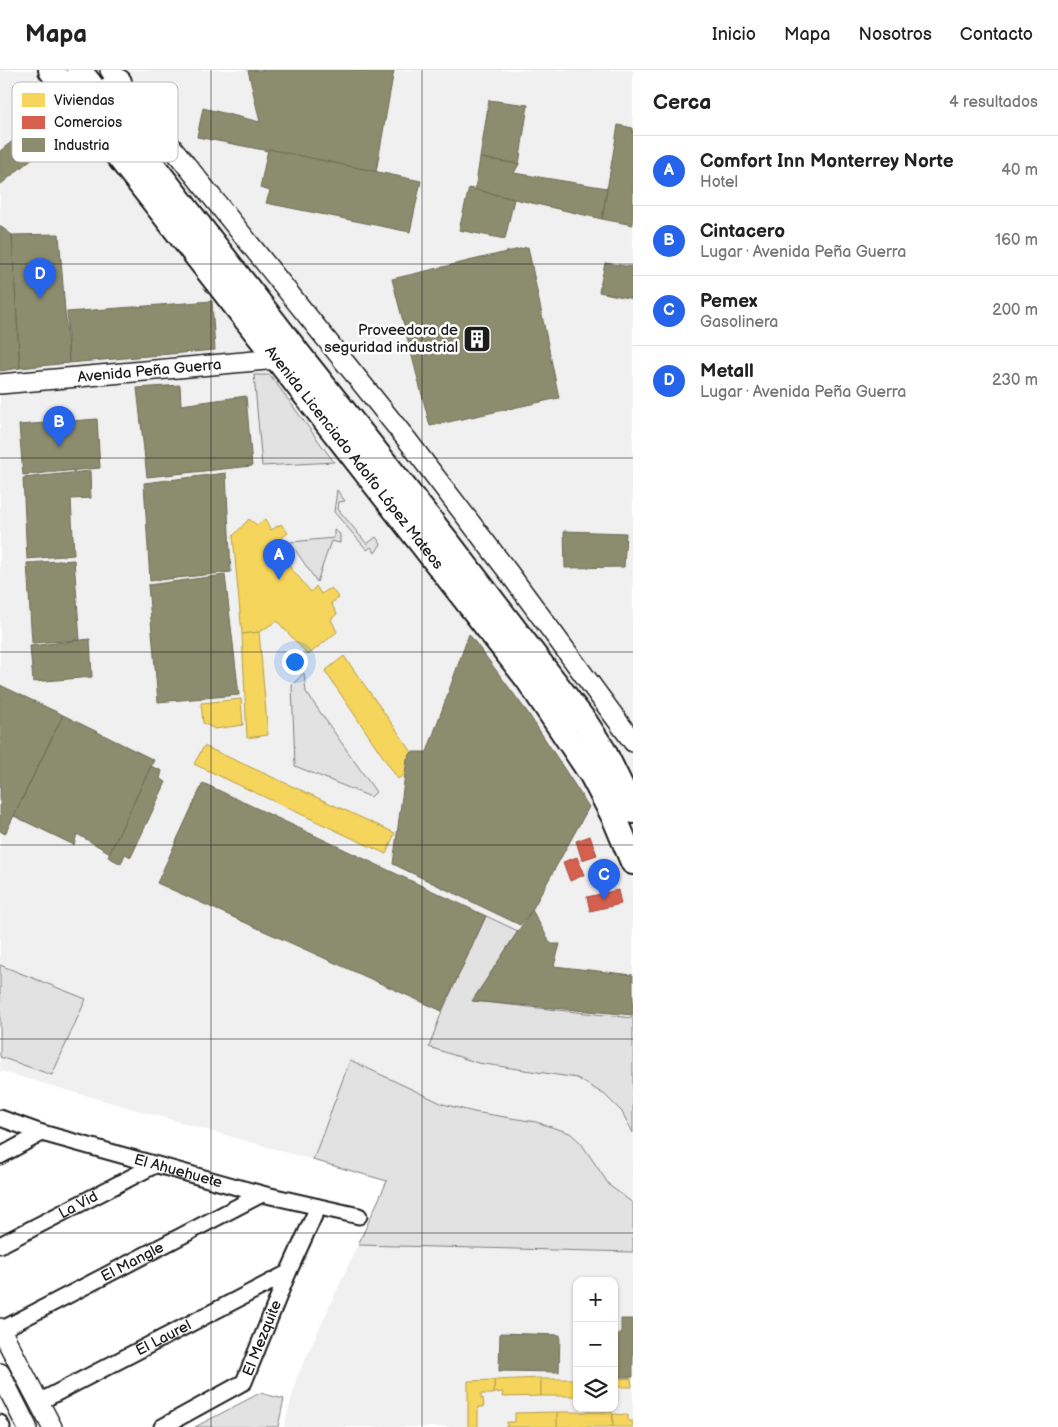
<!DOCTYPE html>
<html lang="es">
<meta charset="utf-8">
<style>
:root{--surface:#fff;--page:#f6f6f6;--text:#222;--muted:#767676;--line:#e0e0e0;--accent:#2563eb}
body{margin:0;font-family:"Balsamiq Sans",sans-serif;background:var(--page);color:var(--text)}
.controls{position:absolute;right:15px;bottom:15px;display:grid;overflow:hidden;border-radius:10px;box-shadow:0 1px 4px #0004}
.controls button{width:45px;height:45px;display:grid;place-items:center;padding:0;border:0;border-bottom:1px solid var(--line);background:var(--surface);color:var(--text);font:25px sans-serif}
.you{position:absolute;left:294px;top:591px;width:18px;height:18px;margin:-12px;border:4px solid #fff;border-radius:50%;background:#1a73e8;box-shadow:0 0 0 8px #1a73e833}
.badge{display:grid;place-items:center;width:32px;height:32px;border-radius:50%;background:var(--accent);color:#fff;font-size:16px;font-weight:700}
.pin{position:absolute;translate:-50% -41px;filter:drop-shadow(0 1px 2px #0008)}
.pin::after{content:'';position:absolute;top:26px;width:18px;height:15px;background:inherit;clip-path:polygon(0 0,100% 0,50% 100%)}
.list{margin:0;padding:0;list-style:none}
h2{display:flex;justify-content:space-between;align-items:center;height:65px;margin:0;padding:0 20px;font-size:21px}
h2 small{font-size:16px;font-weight:400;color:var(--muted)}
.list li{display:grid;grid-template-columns:32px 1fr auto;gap:15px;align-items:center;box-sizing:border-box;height:70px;padding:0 20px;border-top:1px solid var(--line)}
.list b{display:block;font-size:19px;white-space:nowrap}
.list p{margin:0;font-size:16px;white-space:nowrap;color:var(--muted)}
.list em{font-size:16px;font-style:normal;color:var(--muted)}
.icon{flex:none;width:28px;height:28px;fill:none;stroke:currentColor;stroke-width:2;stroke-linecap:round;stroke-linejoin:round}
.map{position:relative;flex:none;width:633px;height:1357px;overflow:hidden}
header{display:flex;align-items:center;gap:30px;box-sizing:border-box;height:70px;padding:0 25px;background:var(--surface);border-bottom:1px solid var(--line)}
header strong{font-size:24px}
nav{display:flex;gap:28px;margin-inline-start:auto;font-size:18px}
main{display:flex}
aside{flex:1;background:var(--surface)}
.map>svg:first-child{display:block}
</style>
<header>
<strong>Mapa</strong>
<nav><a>Inicio</a><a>Mapa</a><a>Nosotros</a><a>Contacto</a></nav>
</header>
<main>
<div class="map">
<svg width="633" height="1357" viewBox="0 0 633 1357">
<rect width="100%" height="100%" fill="#fff"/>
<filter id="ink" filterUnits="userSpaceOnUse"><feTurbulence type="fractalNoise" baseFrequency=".02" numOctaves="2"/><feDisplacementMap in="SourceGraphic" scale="10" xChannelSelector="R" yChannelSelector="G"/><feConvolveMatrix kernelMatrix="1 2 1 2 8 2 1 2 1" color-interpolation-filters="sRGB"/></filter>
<g filter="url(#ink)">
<path fill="#f0f0f0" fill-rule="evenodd" d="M 0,0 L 633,0 L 633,1357 L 284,1357 L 297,1307 L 387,1111 L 0,1001 ZM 577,1211 L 614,1211 L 614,1338 L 577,1338 Z"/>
<g fill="#e2e2e2" stroke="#7f7f7f">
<path d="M 254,305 L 270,305 L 334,392 L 262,396 Z"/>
<path d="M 337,420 L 345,431 L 339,432 L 338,439 L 367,474 L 376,467 L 381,474 L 375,483 L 371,477 L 367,480 L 334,442 Z"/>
<path d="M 334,460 L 340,464 L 340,473 L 331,471 L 317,512 L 290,472 L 334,468 Z"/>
<path d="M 304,603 L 306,622 L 376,722 L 371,727 L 295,696 L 292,615 Z"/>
<path d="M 486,846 L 518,861 L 473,931 L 633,948 L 633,1063 L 622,1042 L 605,1025 L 577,1008 L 478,993 L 429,977 L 442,941 Z"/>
<path d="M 0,895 L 86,929 L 52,1005 L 0,987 Z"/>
<path d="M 350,990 L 443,1034 L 474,1042 L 536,1052 L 570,1063 L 581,1073 L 610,1116 L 633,1133 L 633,1182 L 358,1175 L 387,1111 L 313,1090 Z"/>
<path d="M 260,1323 L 284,1329 L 278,1357 L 195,1357 Z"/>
</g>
<g fill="#f6d55c" stroke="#b59e49">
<path d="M 249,449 L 257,455 L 265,449 L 271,460 L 281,454 L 288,463 L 279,470 L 284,477 L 278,482 L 311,522 L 316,516 L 321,524 L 331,518 L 339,528 L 331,533 L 337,544 L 331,549 L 337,562 L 308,585 L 277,551 L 259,562 L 242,564 L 233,466 Z"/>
<path d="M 259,562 L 268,665 L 247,668 L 242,564 Z"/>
<path d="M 344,586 L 412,682 L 407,689 L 407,703 L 398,709 L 325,601 Z"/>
<path d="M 241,629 L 243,655 L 215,659 L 203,653 L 201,633 Z"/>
<path d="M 204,676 L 395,763 L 386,784 L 194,694 Z"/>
<path d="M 541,1308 L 541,1326 L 502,1327 L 503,1322 L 494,1323 L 494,1310 Z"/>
<path d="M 631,1308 L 632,1317 L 614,1317 L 614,1309 Z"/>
<rect x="541" y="1309" width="36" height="17"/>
<path d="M 494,1310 L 494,1324 L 481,1324 L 481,1329 L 483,1328 L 484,1337 L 478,1337 L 478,1357 L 468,1357 L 468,1311 Z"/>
<path d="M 557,1342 L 612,1342 L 613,1357 L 557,1357 Z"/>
<path d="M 557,1342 L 557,1357 L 505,1357 L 507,1357 L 507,1352 L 515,1352 L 515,1343 Z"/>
<path d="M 613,1344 L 628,1345 L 628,1351 L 633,1351 L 633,1357 L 613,1357 Z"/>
</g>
<g fill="#d6604d" stroke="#9e4c3e">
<path d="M 590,766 L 597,785 L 582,790 L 576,771 Z"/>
<path d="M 577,787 L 584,805 L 570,811 L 563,792 Z"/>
<path d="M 618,820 L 621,834 L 590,841 L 587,827 Z"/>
</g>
<g fill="#8c8c6e" stroke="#6a6a55">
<path d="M 248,0 L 394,0 L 376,102 L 197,67 L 203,38 L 260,52 Z"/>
<path d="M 489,30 L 528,35 L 519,94 L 480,88 Z"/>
<path d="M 43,47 L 58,67 L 0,115 L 0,81 Z"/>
<path d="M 618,55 L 633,58 L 633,155 L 602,149 Z"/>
<path d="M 268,79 L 421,111 L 410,162 L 266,133 L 270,121 L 260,118 Z"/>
<path d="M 480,88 L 519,94 L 514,103 L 607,118 L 602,149 L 475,120 Z"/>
<path d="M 469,118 L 514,129 L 505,169 L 459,160 Z"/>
<path d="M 0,156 L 12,165 L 20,298 L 0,301 Z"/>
<path d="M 59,164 L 69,293 L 20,298 L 12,165 Z"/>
<path d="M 528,177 L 559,328 L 430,356 L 392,209 Z"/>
<path d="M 605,193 L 633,197 L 633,229 L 599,222 Z"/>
<path d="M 212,231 L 215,280 L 69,293 L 67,242 Z"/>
<path d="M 180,315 L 181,335 L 246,326 L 252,396 L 147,407 L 137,318 Z"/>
<path d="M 97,349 L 100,398 L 23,405 L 19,355 Z"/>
<path d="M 90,401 L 91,428 L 71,429 L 74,485 L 27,489 L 23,408 Z"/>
<path d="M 226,403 L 231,502 L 150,511 L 144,413 Z"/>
<path d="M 564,461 L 626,463 L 624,497 L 565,498 Z"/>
<path d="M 74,490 L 80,570 L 32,573 L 27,493 Z"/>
<path d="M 225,505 L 239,625 L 158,632 L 148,515 Z"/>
<path d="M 469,564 L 528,643 L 589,737 L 532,840 L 520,855 L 393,794 L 407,689 L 412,682 L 427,682 Z"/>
<path d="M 90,569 L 92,607 L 33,612 L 30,576 Z"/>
<path d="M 0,615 L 63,645 L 5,764 L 0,761 Z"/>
<path d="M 63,645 L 154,690 L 110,783 L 77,764 L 74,775 L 14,746 Z"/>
<path d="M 151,696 L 162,701 L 160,709 L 166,712 L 131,787 L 125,784 L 121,794 L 108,787 Z"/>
<path d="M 203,713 L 486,846 L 442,941 L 157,813 Z"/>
<path d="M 532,840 L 551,874 L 560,874 L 554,896 L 633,905 L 633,945 L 472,931 Z"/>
<path d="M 621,1249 L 633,1249 L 633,1307 L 614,1307 L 614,1264 L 621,1264 Z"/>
<path d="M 500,1263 L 560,1265 L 559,1302 L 499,1301 Z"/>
</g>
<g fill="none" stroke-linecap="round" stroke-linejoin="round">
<defs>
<g id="minor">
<path id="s1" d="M 0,1048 L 42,1063 L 262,1124 L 359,1146"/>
<path d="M 0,1086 L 42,1063"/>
<path id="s2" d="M 0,1175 L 155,1095"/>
<path id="s3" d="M 1,1260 L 262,1124"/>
<path id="s4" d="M 39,1332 L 288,1203"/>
<path d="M 0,1353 L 2,1357"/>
<path id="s5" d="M 162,1357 L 244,1312 L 288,1203 L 318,1137"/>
</g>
<g id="tertiary">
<path d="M 110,0 L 408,371 L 509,503 L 633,672"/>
<path id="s6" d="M 0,314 L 288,288"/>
<path d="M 0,1258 L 52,1357"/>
<path d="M 0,1303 L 27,1357"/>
</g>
<g id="primary">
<path id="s7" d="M 51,0 L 527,608 L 592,705 L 615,749 L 633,792"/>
<path d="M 79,0 L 300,286 L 449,474 L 585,652 L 603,680 L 633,741"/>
<path d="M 99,27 L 119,12"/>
</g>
</defs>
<use href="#minor" stroke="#1c1c1c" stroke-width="19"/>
<use href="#tertiary" stroke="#1c1c1c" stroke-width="22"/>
<use href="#primary" stroke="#1c1c1c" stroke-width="28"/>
<use href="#minor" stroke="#fff" stroke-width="15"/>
<use href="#tertiary" stroke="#fff" stroke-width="19"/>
<use href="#primary" stroke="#fff" stroke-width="24"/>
</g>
</g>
<path fill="none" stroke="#1c1c1c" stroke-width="1" stroke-opacity="0.55" d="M 211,0 L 211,1357M 422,0 L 422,1357M 0,194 L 633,194M 0,388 L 633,388M 0,582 L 633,582M 0,775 L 633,775M 0,969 L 633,969M 0,1163 L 633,1163"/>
<defs>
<symbol id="building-square" viewBox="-11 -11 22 22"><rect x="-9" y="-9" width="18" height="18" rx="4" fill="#1c1c1c" stroke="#fff"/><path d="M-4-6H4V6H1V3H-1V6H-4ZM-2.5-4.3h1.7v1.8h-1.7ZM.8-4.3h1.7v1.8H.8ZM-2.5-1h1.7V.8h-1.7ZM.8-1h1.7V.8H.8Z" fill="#fff"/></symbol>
</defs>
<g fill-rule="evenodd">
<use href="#building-square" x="461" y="253" width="32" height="32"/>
</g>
<g text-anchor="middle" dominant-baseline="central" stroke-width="5" stroke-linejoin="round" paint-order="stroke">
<g font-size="15" fill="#1c1c1c" stroke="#fff" text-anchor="end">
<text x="458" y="260">Proveedora de<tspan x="458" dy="17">seguridad industrial</tspan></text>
</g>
<g font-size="15" fill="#1c1c1c" stroke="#fff">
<text stroke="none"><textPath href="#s6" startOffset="150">Avenida Peña Guerra</textPath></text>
<text stroke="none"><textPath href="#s7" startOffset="492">Avenida Licenciado Adolfo López Mateos</textPath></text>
<text stroke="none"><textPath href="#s1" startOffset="186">El Ahuehuete</textPath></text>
<text stroke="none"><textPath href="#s2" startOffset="88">La Vid</textPath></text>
<text stroke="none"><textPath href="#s3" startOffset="148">El Mangle</textPath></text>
<text stroke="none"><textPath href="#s4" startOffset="140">El Laurel</textPath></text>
<text stroke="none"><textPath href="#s5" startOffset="141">El Mezquite</textPath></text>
</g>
</g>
<rect x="12" y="12" width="166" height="80" rx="8" fill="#fff" stroke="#bbb" stroke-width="1"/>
<rect x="22" y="23" width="23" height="14" fill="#f6d55c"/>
<rect x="22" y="46" width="23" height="13" fill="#d6604d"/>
<rect x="22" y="68" width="23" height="14" fill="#8c8c6e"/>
<g font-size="14" fill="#1c1c1c">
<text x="54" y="35">Viviendas</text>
<text x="54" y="57">Comercios</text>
<text x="54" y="80">Industria</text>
</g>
</svg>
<div class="controls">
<button>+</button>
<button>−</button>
<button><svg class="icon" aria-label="layers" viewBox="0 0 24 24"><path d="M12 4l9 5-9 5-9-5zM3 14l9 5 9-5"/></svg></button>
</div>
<div class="you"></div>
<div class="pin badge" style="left:279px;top:510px">A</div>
<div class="pin badge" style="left:59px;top:377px">B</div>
<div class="pin badge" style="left:604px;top:830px">C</div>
<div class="pin badge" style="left:40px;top:229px">D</div>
</div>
<aside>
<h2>Cerca<small>4 resultados</small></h2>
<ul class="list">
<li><span class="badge">A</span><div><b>Comfort Inn Monterrey Norte</b><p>Hotel</p></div><em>40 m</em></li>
<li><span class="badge">B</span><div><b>Cintacero</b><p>Lugar · Avenida Peña Guerra</p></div><em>160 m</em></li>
<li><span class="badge">C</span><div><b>Pemex</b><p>Gasolinera</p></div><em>200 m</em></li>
<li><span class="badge">D</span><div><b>Metall</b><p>Lugar · Avenida Peña Guerra</p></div><em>230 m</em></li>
</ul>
</aside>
</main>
